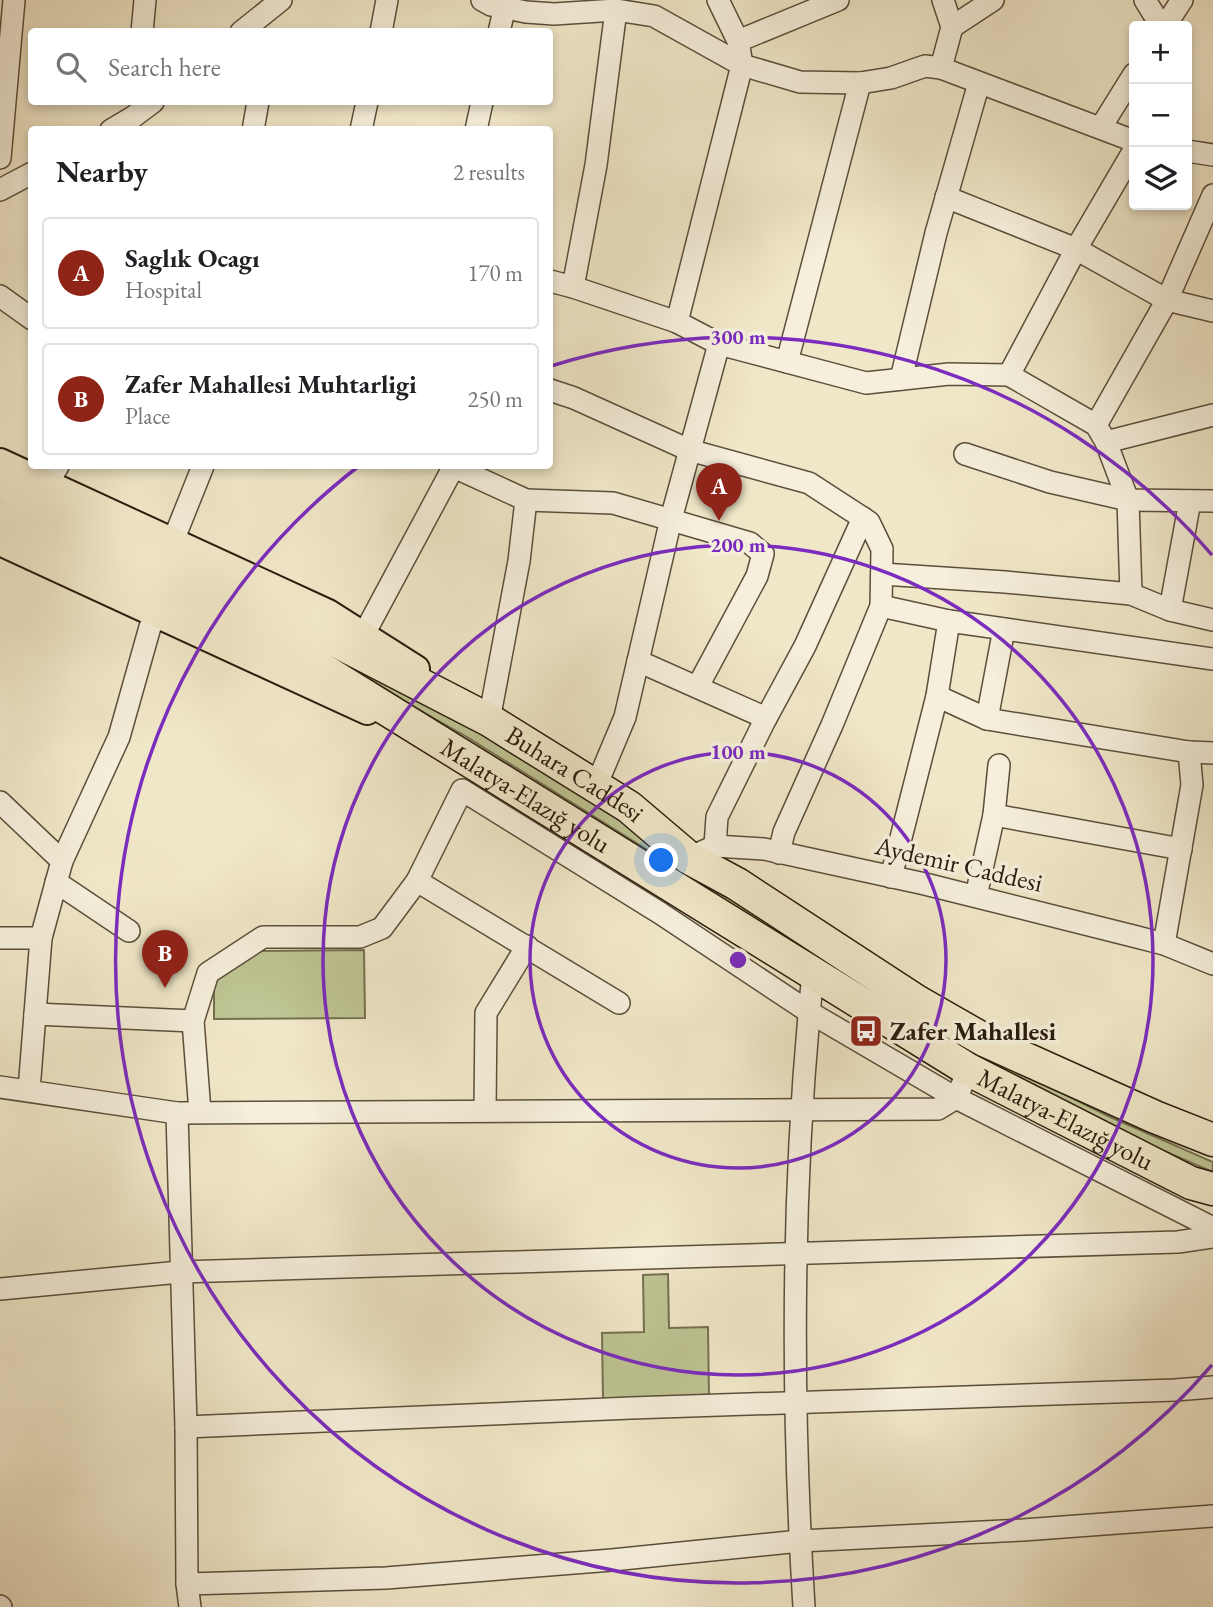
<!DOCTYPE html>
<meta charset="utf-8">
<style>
:root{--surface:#fff;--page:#f2f2f2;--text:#202124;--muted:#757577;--line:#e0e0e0;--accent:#8f2418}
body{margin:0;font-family:"EB Garamond",serif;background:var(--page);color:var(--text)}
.controls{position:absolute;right:21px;top:21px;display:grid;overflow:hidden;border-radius:7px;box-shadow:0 4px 10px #0003}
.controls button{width:63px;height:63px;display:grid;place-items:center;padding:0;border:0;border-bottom:2px solid var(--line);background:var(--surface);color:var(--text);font:35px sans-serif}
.you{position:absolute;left:662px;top:861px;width:24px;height:24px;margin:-18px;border:5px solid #fff;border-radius:50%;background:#1a73e8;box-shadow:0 0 0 10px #1a73e833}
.badge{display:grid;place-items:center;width:46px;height:46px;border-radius:50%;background:var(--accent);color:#fff;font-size:23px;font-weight:700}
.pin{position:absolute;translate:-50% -58px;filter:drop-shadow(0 2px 4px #0008)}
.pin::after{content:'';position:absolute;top:37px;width:24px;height:21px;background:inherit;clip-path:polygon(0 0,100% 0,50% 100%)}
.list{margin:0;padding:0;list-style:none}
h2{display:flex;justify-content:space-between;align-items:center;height:91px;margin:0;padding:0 28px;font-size:30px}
h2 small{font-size:23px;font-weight:400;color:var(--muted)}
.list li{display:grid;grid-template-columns:46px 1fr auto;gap:21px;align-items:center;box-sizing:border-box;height:112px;margin:0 14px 14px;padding:0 14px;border:2px solid var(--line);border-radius:7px}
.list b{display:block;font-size:26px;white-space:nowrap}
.list p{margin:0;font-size:23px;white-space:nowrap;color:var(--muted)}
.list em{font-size:23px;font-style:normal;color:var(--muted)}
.icon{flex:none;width:38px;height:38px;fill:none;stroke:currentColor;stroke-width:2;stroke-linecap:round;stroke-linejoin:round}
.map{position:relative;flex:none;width:1213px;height:1607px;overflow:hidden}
.search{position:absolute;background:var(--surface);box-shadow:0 4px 10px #0003;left:28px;top:28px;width:525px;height:77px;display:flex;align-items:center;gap:18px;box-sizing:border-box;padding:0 24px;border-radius:7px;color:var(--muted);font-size:26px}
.panel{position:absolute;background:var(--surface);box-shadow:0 4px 10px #0003;left:28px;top:126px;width:525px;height:343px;border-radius:7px}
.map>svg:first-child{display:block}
</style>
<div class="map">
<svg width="1213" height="1607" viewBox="0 0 1213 1607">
<rect width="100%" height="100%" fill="#f0e7c8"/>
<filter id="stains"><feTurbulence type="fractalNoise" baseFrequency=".00286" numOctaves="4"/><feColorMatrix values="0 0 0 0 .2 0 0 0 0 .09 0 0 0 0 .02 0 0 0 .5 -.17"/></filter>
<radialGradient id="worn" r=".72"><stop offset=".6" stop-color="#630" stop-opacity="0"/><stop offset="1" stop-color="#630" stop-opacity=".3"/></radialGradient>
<g fill="#bec493" stroke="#747050" stroke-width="2">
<path d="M 0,491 L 336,650 L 474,729 L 1044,1084 L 1108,1116 L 1213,1162 L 1213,1172 L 1104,1125 L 1040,1092 L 864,994 L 678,869 L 467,737 L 329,659 L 0,503 Z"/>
<path d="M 364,950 L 365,1018 L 214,1019 L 214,979 L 260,951 Z"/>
<path d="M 668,1274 L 669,1328 L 708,1327 L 709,1397 L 603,1399 L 602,1333 L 644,1332 L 643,1275 Z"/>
</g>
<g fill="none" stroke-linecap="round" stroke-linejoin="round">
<defs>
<g id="minor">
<path d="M 482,0 L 491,5 L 526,12 L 554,14 L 616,10 L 654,16 L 742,65 L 800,82 L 860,83 L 891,78 L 925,66 L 941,68 L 1134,141"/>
<path d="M 1145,0 L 1161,26"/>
<path d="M 1165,26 L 1182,0"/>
<path d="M 952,27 L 993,0"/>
<path d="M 142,32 L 145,0"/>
<path d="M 241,32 L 281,0"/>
<path d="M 381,32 L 387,0"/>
<path d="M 499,32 L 505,6"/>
<path d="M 738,41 L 838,0"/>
<path d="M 941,68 L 952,27 L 943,0"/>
<path d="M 1101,127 L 1134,74"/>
<path d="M 111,130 L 133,117 L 153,102"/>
<path d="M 253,130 L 258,102"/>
<path d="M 361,130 L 367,102"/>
<path d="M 476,130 L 482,102"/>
<path d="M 1187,151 L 1213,155"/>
<path d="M 0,158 L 14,0"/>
<path d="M 0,190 L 32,173"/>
<path d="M 946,197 L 1076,249 L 1167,300 L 1213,311"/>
<path d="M 550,281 L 573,287 L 677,322 L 719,344 L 866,383 L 949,374 L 1009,375 L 1096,425 L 1106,442 L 1128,500 L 1131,594"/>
<path d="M 573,287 L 596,165 L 616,10"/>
<path d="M 0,296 L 32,319"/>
<path d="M 677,322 L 742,65 L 738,41 L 718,0"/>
<path d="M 787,362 L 860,83"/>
<path d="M 1009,375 L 1076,249 L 1134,150"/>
<path d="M 901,379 L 936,233 L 979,83"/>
<path d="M 550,390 L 574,398 L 689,450 L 809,483 L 869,522 L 882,549 L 881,606 L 832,725 L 784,832 L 779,853"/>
<path d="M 1096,425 L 1167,300 L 1213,195"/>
<path d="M 1106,442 L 1213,415"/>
<path d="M 965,454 L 1050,482 L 1128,500 L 1213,501"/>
<path d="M 454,467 L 526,500 L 519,561 L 489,720"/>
<path d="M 47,484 L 58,466"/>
<path d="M 526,500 L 613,503 L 750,543 L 763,554 L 757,576 L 698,686"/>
<path d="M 173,541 L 203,466"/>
<path d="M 882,574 L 1005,582 L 1131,594 L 1170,610 L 1213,620"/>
<path d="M 881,606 L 949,621 L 937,696 L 987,719 L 1189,752 L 1213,753"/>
<path d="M 1170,610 L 1190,501"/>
<path d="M 949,621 L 1213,659"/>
<path d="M 364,634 L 454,466"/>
<path d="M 638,661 L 766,718"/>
<path d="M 987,719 L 1004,629"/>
<path d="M 596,786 L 625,717 L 671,519 L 719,344"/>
<path d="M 0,802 L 62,861"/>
<path d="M 994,815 L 999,765"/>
<path d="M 715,846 L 717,817 L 764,722 L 805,646 L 863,518"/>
<path d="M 689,858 L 715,846 L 764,849 L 925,884 L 1133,936 L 1164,944 L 1213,964"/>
<path d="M 891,877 L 937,696"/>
<path d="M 417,881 L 619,1003"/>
<path d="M 56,882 L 129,931"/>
<path d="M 976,896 L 994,815 L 1181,849"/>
<path d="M 0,938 L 41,938 L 62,861 L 119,737 L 150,627 L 158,614"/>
<path d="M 1164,944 L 1192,785 L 1189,752"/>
<path d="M 35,1014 L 193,1021"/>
<path d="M 0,1087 L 177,1113 L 938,1109 L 956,1098 L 969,1070"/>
<path d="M 29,1090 L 41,938"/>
<path d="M 485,1111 L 486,1013 L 527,946"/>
<path d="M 200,1112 L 193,1021 L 208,973 L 263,937 L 360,937 L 382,928 L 417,881 L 462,790 L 660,913 L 809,1012 L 956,1098 L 1213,1228"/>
<path d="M 177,1113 L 186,1427 L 187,1584 L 386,1578 L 612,1560 L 800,1541 L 1023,1530 L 1213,1516"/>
<path d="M 0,1289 L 180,1272 L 1178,1242 L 1213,1237"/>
<path d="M 186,1427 L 631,1408 L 1175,1390 L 1213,1387"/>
<path d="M 187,1584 L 190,1607"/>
<path d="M 0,1606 L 1,1607"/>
<path d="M 804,1607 C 791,1396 791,1185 813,974"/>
</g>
<g id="major">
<path d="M 0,462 L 328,613 L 416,669"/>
<path d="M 0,542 L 367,711"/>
</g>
<g id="highway">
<path id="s1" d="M 0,485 L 336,641 L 489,720 L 629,807 L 689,858 L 737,884 L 916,1001 L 986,1041 L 1155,1117 L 1213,1140"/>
<path id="s2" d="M 0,519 L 130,577 L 312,663 L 969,1070 L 1191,1183 L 1213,1189"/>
</g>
</defs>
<use href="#minor" stroke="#5b4e3b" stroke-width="24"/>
<use href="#major" stroke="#291b0c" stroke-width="30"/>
<use href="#highway" stroke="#291b0c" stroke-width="35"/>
<use href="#minor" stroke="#f5efdb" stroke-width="21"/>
<use href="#major" stroke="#f0e7c8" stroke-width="26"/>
<use href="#highway" stroke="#f0e7c8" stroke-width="32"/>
</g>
<g fill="none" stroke="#7b2cbf" stroke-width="3.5">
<circle cx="738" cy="960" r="208"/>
<circle cx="738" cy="960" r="415"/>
<path d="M1212 1365A623 623 0 1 1 359 466M551 366A623 623 0 0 1 1212 555"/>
</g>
<defs>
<symbol id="bus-square" viewBox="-11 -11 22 22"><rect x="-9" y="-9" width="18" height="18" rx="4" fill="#8f2418" stroke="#f5efdb"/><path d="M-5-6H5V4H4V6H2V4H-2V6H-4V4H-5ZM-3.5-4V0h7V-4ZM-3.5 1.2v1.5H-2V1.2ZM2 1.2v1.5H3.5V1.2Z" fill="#fff"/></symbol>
</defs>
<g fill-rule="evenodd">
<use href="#bus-square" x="847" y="1012" width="38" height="38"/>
</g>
<g text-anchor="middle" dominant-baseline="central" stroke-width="7" stroke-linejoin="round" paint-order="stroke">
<g font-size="26" fill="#291b0c" stroke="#f5efdb">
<text stroke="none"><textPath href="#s1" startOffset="644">Buhara Caddesi</textPath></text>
<text stroke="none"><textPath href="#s2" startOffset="595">Malatya-Elazığ yolu</textPath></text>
<text transform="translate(959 864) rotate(13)">Aydemir Caddesi</text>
<text stroke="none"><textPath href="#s2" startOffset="1225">Malatya-Elazığ yolu</textPath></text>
</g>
<g font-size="26" font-weight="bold" fill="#291b0c" stroke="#f5efdb" text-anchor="start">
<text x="890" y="1031">Zafer Mahallesi</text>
</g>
</g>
<circle cx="738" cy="960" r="10" fill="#7b2cbf" stroke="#f5efdb" stroke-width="3.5"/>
<g font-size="21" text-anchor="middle" font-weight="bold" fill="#7b2cbf" stroke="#f5efdb" stroke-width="7" stroke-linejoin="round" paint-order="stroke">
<text x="738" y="344">300 m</text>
<text x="738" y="552">200 m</text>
<text x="738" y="759">100 m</text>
</g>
<rect width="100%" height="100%" filter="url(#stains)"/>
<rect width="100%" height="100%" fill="url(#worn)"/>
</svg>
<div class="controls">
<button>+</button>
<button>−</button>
<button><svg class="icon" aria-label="layers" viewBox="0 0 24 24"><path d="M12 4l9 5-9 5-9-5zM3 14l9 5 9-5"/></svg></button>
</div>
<div class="you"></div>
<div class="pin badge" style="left:719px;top:521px">A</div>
<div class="pin badge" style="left:165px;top:988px">B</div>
<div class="search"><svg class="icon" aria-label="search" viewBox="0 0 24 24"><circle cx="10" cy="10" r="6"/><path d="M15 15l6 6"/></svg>Search here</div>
<section class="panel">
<h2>Nearby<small>2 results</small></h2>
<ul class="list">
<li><span class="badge">A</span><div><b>Saglık Ocagı</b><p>Hospital</p></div><em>170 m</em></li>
<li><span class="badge">B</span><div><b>Zafer Mahallesi Muhtarligi</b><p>Place</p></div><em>250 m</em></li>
</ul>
</section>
</div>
